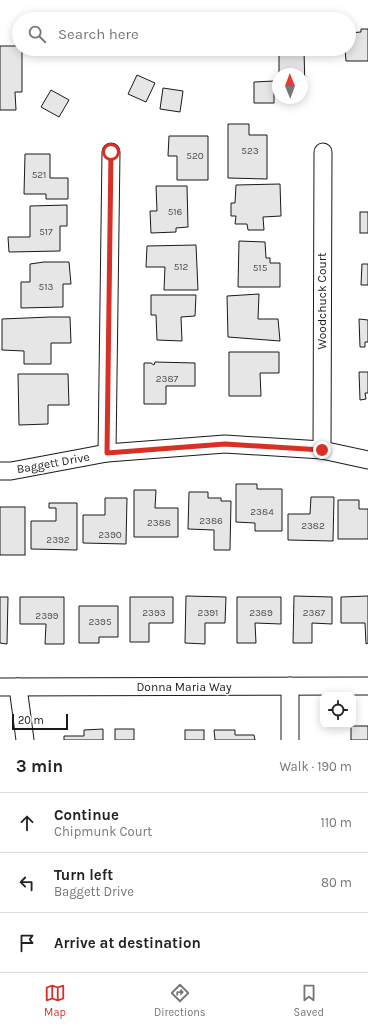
<!DOCTYPE html>
<meta charset="utf-8">
<style>
:root{--surface:#fff;--page:#f6f6f6;--text:#222;--muted:#767676;--line:#e0e0e0;--accent:#d93025}
body{margin:0;font-family:Karla,sans-serif;background:var(--page);color:var(--text)}
.controls{position:absolute;right:12px;bottom:12px;display:grid;overflow:hidden;border-radius:8px;box-shadow:0 2px 10px #0003}
.controls button{width:36px;height:36px;display:grid;place-items:center;padding:0;border:0;border-bottom:1px solid var(--line);background:var(--surface);color:var(--text);font:20px sans-serif}
.compass{position:absolute;left:272px;top:68px;width:36px;height:36px;border-radius:50%;background:var(--surface);box-shadow:0 2px 10px #0003;rotate:359deg}
.scale{position:absolute;left:12px;bottom:10px;width:56px;box-sizing:border-box;padding-left:4px;border:2px solid #1a1a1a;border-top:0;font-size:11px;line-height:14px;white-space:nowrap;color:#1a1a1a;-webkit-text-stroke:3px #fff;paint-order:stroke}
.stop{position:absolute;width:12px;height:12px;margin:-9px;border:3px solid #d93025;border-radius:50%;background:#fff}
.stop.end{background:#d93025;border-color:#fff;box-shadow:0 1px 4px #0008}
.list{margin:0;padding:0;list-style:none}
h2{display:flex;justify-content:space-between;align-items:center;height:52px;margin:0;padding:0 16px;font-size:17px}
h2 small{font-size:13px;font-weight:400;color:var(--muted)}
.list li{display:grid;grid-template-columns:26px 1fr auto;gap:12px;align-items:center;box-sizing:border-box;height:60px;padding:0 16px;border-top:1px solid var(--line)}
.list b{display:block;font-size:15px;white-space:nowrap}
.list p{margin:0;font-size:13px;white-space:nowrap;color:var(--muted)}
.list em{font-size:13px;font-style:normal;color:var(--muted)}
.icon{flex:none;width:22px;height:22px;fill:none;stroke:currentColor;stroke-width:2;stroke-linecap:round;stroke-linejoin:round}
.map{position:relative;flex:none;width:368px;height:740px;overflow:hidden}
.search{position:absolute;background:var(--surface);box-shadow:0 2px 10px #0003;left:12px;right:12px;top:12px;height:44px;display:flex;align-items:center;gap:10px;box-sizing:border-box;padding:0 14px;border-radius:22px;color:var(--muted);font-size:15px}
.sheet{height:232px;background:var(--surface)}
nav{display:flex;justify-content:space-around;align-items:center;box-sizing:border-box;height:56px;border-top:1px solid var(--line);background:var(--surface);font-size:11px;color:var(--muted)}
nav a{display:grid;justify-items:center;gap:2px}
nav .on{color:var(--accent)}
.map>svg:first-child{display:block}
</style>
<div class="map">
<svg width="368" height="740" viewBox="0 0 368 740">
<rect width="100%" height="100%" fill="#fff"/>
<g fill="#e6e6e6" stroke="#1a1a1a">
<path d="M 361,29 L 368,29 L 368,61 L 346,61 L 345,49 L 349,49 L 349,33 L 361,32 Z"/>
<path d="M 0,46 L 19,46 L 19,49 L 22,49 L 22,92 L 15,92 L 16,110 L 0,110 Z"/>
<path d="M 44,49 L 90,49 L 90,51 L 63,51 L 63,55 L 44,55 Z"/>
<path d="M 104,49 L 150,49 L 150,54 L 132,54 L 132,50 L 104,50 Z"/>
<path d="M 165,49 L 210,49 L 183,50 L 183,54 L 165,54 Z"/>
<path d="M 251,49 L 270,49 L 271,53 L 251,53 Z"/>
<path d="M 279,49 L 304,49 L 305,92 L 302,92 L 302,74 L 279,74 Z"/>
<path d="M 137,75 L 155,83 L 146,102 L 128,94 Z"/>
<path d="M 274,81 L 274,103 L 254,103 L 254,82 Z"/>
<path d="M 163,88 L 183,91 L 180,112 L 160,109 Z"/>
<path d="M 51,90 L 69,100 L 59,117 L 41,107 Z"/>
<path d="M 228,124 L 249,124 L 249,135 L 267,135 L 267,179 L 228,178 Z"/>
<path d="M 169,136 L 208,136 L 208,180 L 177,180 L 177,156 L 168,156 Z"/>
<path d="M 25,154 L 50,154 L 50,178 L 68,178 L 68,199 L 46,199 L 46,194 L 24,194 Z"/>
<path d="M 280,184 L 281,216 L 263,217 L 264,230 L 248,230 L 247,224 L 235,224 L 236,216 L 231,216 L 231,203 L 235,203 L 236,185 Z"/>
<path d="M 156,186 L 187,186 L 188,227 L 176,228 L 176,232 L 151,233 L 150,211 L 157,211 Z"/>
<path d="M 67,205 L 67,226 L 60,226 L 60,251 L 9,252 L 8,237 L 30,237 L 30,206 Z"/>
<rect x="360" y="212" width="8" height="21"/>
<path d="M 239,241 L 265,242 L 266,258 L 270,258 L 270,263 L 280,263 L 280,287 L 238,287 Z"/>
<path d="M 196,245 L 198,290 L 164,290 L 165,267 L 146,267 L 147,246 Z"/>
<path d="M 44,262 L 69,262 L 71,284 L 63,284 L 63,307 L 21,308 L 21,282 L 30,282 L 30,264 Z"/>
<path d="M 362,264 L 368,264 L 368,285 L 361,285 Z"/>
<path d="M 259,294 L 258,319 L 278,319 L 280,341 L 228,337 L 227,296 Z"/>
<path d="M 151,295 L 196,295 L 195,316 L 181,317 L 182,341 L 157,340 L 156,315 L 151,315 Z"/>
<path d="M 50,317 L 70,317 L 71,343 L 51,343 L 51,364 L 24,364 L 24,351 L 2,350 L 2,319 Z"/>
<path d="M 359,319 L 368,320 L 368,342 L 365,342 L 365,347 L 360,347 Z"/>
<path d="M 229,352 L 279,352 L 279,373 L 260,373 L 261,396 L 229,396 Z"/>
<path d="M 155,362 L 195,363 L 195,386 L 166,386 L 166,404 L 144,404 L 144,363 L 151,363 L 154,365 Z"/>
<path d="M 359,372 L 368,372 L 368,393 L 365,393 L 366,399 L 360,400 Z"/>
<path d="M 18,374 L 68,374 L 69,405 L 48,405 L 48,424 L 19,425 Z"/>
<path d="M 236,484 L 257,484 L 257,489 L 282,489 L 282,531 L 255,531 L 255,523 L 236,522 Z"/>
<path d="M 134,490 L 156,490 L 155,508 L 178,508 L 178,537 L 134,537 Z"/>
<path d="M 189,492 L 208,492 L 208,498 L 221,498 L 221,501 L 231,501 L 230,550 L 214,550 L 214,530 L 188,529 Z"/>
<path d="M 311,497 L 334,497 L 333,541 L 288,540 L 288,514 L 310,514 Z"/>
<path d="M 105,498 L 127,498 L 126,544 L 83,543 L 83,515 L 105,515 Z"/>
<path d="M 338,500 L 359,500 L 359,509 L 368,509 L 368,539 L 338,539 Z"/>
<path d="M 49,503 L 77,503 L 77,550 L 31,549 L 31,521 L 56,521 L 56,508 L 49,508 Z"/>
<rect x="0" y="507" width="25" height="48"/>
<path d="M 186,596 L 226,597 L 225,623 L 205,623 L 205,644 L 185,643 Z"/>
<path d="M 294,596 L 332,597 L 332,624 L 312,623 L 312,643 L 293,643 Z"/>
<path d="M 368,596 L 368,643 L 366,644 L 365,623 L 341,623 L 341,597 Z"/>
<path d="M 0,597 L 8,597 L 7,644 L 0,643 Z"/>
<path d="M 20,597 L 64,597 L 64,644 L 45,644 L 46,624 L 20,624 Z"/>
<path d="M 130,597 L 173,597 L 173,623 L 149,623 L 149,642 L 130,642 Z"/>
<path d="M 237,597 L 281,597 L 281,624 L 255,623 L 256,643 L 237,643 Z"/>
<path d="M 79,606 L 118,606 L 118,637 L 99,637 L 99,643 L 79,643 Z"/>
<rect x="351" y="726" width="17" height="14"/>
<path d="M 103,729 L 103,740 L 64,740 L 64,736 L 84,736 L 84,730 Z"/>
<rect x="115" y="729" width="19" height="11"/>
<rect x="185" y="730" width="19" height="10"/>
<path d="M 214,730 L 235,730 L 235,735 L 254,735 L 255,740 L 215,740 Z"/>
</g>
<g fill="none" stroke-linecap="round" stroke-linejoin="round">
<defs>
<g id="street">
<path d="M 322,450 L 323,152"/>
<path d="M 107,453 L 111,152"/>
<path d="M 0,471 L 11,471 L 107,453 L 225,444 L 322,450 L 368,460"/>
<path d="M 0,687 L 368,686"/>
<path d="M 18,687 L 25,740"/>
<path d="M 290,740 L 290,686"/>
</g>
</defs>
<use href="#street" stroke="#1a1a1a" stroke-width="19"/>
<use href="#street" stroke="#fff" stroke-width="17"/>
</g>
<g fill="none" stroke-linecap="round" stroke-linejoin="round">
<path stroke="#d93025" stroke-width="5" d="M 111,152 L 107,453 L 225,444 L 322,450"/>
</g>
<g text-anchor="middle" dominant-baseline="central" stroke-width="3" stroke-linejoin="round" paint-order="stroke">
<g font-size="10" fill="#4d4d4d">
<text x="250" y="151">523</text>
<text x="195" y="156">520</text>
<text x="39" y="175">521</text>
<text x="175" y="212">516</text>
<text x="46" y="232">517</text>
<text x="181" y="267">512</text>
<text x="260" y="268">515</text>
<text x="46" y="287">513</text>
<text x="167" y="379">2387</text>
<text x="262" y="512">2384</text>
<text x="211" y="521">2386</text>
<text x="159" y="523">2388</text>
<text x="313" y="526">2382</text>
<text x="110" y="535">2390</text>
<text x="58" y="540">2392</text>
<text x="154" y="613">2393</text>
<text x="208" y="613">2391</text>
<text x="261" y="613">2389</text>
<text x="314" y="613">2387</text>
<text x="47" y="616">2399</text>
<text x="100" y="622">2395</text>
</g>
<g font-size="12" fill="#1a1a1a" stroke="#fff">
<text transform="translate(322 301) rotate(-90)">Woodchuck Court</text>
<text transform="translate(53 463) rotate(-10)">Baggett Drive</text>
<text x="184" y="687">Donna Maria Way</text>
</g>
</g>
</svg>
<div class="controls">
<button><svg class="icon" aria-label="locate" viewBox="0 0 24 24"><circle cx="12" cy="12" r="6"/><path d="M12 2v4M12 18v4M2 12h4M18 12h4"/></svg></button>
</div>
<svg class="compass" viewBox="-18 -18 36 36"><path d="M0-13l5 13h-10z" fill="#e53935"/><path d="M0 13l5-13h-10z" fill="#767676"/></svg>
<div class="scale">20 m</div>
<div class="stop" style="left:111px;top:152px"></div>
<div class="stop end" style="left:322px;top:450px"></div>
<div class="search"><svg class="icon" aria-label="search" viewBox="0 0 24 24"><circle cx="10" cy="10" r="6"/><path d="M15 15l6 6"/></svg>Search here</div>
</div>
<section class="sheet">
<h2>3 min<small>Walk · 190 m</small></h2>
<ul class="list">
<li><svg class="icon" aria-label="ahead" viewBox="0 0 24 24"><path d="M12 20V5M6 11l6-6 6 6"/></svg><div><b>Continue</b><p>Chipmunk Court</p></div><em>110 m</em></li>
<li><svg class="icon" aria-label="left" viewBox="0 0 24 24"><path d="M17 20v-9H6M10 6l-5 5 5 5"/></svg><div><b>Turn left</b><p>Baggett Drive</p></div><em>80 m</em></li>
<li><svg class="icon" aria-label="arrive" viewBox="0 0 24 24"><path d="M6 21V4h12l-3 4 3 4H6"/></svg><div><b>Arrive at destination</b></div></li>
</ul>
</section>
<nav>
<a class="on"><svg class="icon" aria-label="map" viewBox="0 0 24 24"><path d="M3 6l6-2 6 2 6-2v14l-6 2-6-2-6 2zM9 4v14M15 6v14"/></svg>Map</a>
<a><svg class="icon" aria-label="directions" viewBox="0 0 24 24"><path d="M12 3l9 9-9 9-9-9zM9 14v-3h6M13 9l2 2-2 2"/></svg>Directions</a>
<a><svg class="icon" aria-label="saved" viewBox="0 0 24 24"><path d="M7 4h10v16l-5-4-5 4z"/></svg>Saved</a>
</nav>
